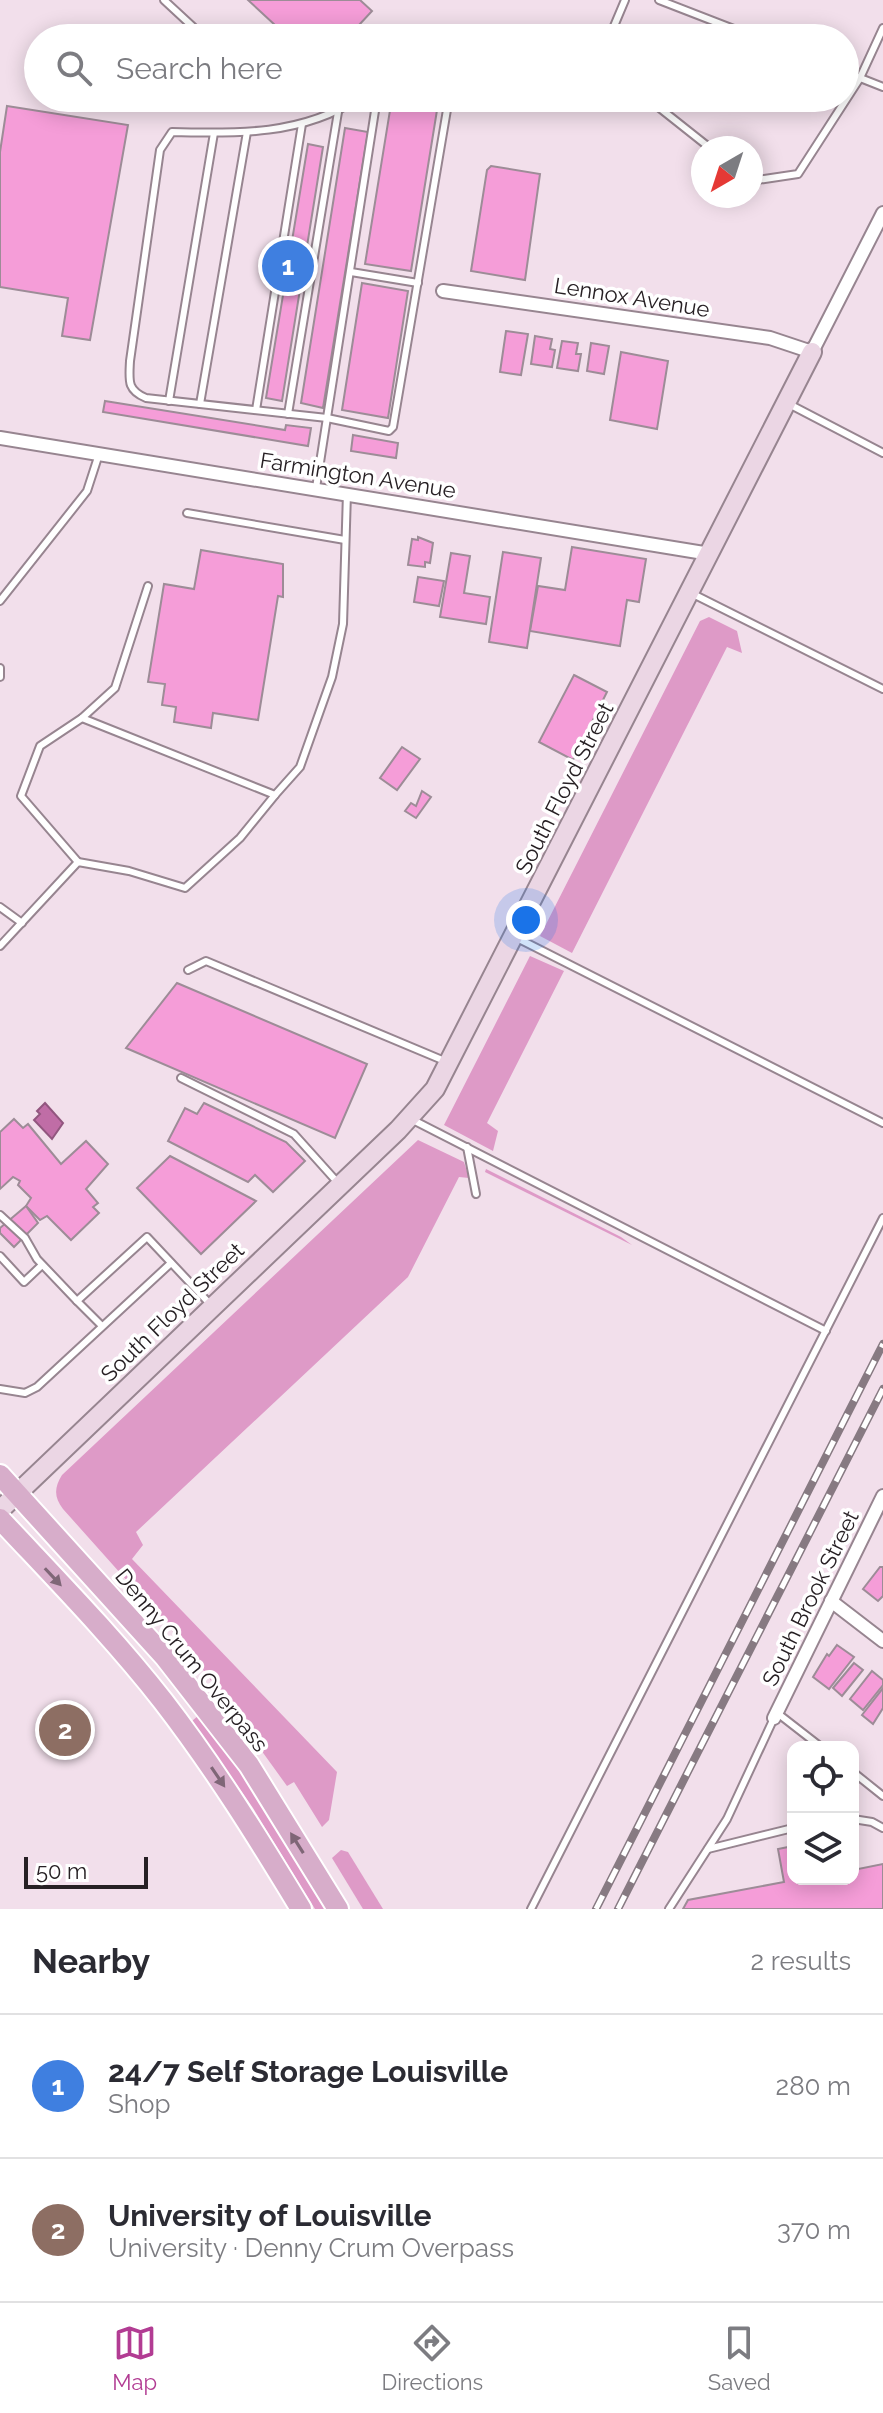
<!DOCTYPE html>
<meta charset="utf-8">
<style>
:root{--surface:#fff;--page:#f7f7f7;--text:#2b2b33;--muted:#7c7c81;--line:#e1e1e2;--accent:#b23c93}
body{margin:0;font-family:Raleway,sans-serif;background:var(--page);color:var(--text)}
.controls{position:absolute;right:24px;bottom:24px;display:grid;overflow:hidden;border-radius:16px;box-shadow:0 4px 20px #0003}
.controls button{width:72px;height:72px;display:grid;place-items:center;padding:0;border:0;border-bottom:2px solid var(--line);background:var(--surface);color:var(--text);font:40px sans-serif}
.compass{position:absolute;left:691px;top:136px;width:72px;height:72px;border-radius:50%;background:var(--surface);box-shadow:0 4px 20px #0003;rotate:219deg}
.scale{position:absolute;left:24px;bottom:20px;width:124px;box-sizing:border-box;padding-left:8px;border:4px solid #272024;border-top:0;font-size:22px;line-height:28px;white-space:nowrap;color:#272024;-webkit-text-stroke:6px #fff;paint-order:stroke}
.you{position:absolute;left:526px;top:920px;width:28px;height:28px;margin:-20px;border:6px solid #fff;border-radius:50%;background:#1a73e8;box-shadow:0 0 0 12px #1a73e833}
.badge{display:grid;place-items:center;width:52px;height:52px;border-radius:50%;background:var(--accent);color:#fff;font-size:26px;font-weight:700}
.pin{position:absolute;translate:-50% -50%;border:4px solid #fff;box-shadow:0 2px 8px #0006}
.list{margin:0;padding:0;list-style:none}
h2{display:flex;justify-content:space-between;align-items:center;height:104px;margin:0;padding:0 32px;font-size:34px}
h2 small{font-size:26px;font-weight:400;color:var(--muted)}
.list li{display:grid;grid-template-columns:52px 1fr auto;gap:24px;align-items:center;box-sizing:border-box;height:144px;padding:0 32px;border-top:2px solid var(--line)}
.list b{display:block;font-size:30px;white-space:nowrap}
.list p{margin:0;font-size:26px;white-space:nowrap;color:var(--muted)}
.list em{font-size:26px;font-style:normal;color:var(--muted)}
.icon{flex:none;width:44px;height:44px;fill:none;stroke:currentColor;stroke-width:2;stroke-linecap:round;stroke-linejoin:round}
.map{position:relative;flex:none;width:883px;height:1909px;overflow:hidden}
.search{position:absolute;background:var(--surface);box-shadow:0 4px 20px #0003;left:24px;right:24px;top:24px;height:88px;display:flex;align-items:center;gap:20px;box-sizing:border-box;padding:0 28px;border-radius:44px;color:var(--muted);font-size:30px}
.sheet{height:392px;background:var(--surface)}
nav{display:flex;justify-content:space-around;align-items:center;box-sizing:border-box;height:112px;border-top:2px solid var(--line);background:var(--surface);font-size:22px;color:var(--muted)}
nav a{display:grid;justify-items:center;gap:4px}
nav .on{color:var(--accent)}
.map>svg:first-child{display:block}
</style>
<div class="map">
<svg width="883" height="1909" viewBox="0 0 883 1909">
<rect width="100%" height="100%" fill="#f2dfeb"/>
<g fill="#de9ac7">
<path d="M 709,617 L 737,631 L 742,653 L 727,647 L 572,953 L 540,936 L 700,621 Z"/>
<path d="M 530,956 L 564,971 L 487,1123 L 498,1131 L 493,1151 L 444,1125 Z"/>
<path d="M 418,1140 L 464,1162 L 469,1178 L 459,1177 L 408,1277 L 136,1532 L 143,1545 L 132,1559 L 337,1772 L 329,1820 L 322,1827 L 294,1782 L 287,1786 L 188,1649 L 63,1509 C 54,1497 54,1488 62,1475 Z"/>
<path d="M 486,1169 L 621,1237 L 632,1245 L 485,1172 Z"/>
<path d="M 199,1715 L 248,1781 L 327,1909 L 315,1909 L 253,1808 L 192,1721 Z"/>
<path d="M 341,1850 L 348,1852 L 383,1909 L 363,1909 L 332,1858 Z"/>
</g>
<path fill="#c06da6" stroke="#92567f" stroke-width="2" d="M 45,1103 L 63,1123 L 52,1139 L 34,1120 L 40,1114 L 37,1111 Z"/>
<g fill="#f59dd8" stroke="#9d8c97" stroke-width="2">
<path d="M 248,0 L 360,0 L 372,11 L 347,38 L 289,38 Z"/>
<path d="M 392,98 L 438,104 L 411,271 L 365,264 Z"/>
<path d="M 7,106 L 128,125 L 90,340 L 62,336 L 68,298 L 0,287 L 0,152 Z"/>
<path d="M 345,128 L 368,132 L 323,408 L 301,403 Z"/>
<path d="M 308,144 L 323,147 L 282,401 L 266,398 Z"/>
<path d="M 491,166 L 540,174 L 525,280 L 471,271 L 487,170 Z"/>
<path d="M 362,283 L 408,291 L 388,418 L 342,410 Z"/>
<path d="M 506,331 L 528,334 L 521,375 L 500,372 Z"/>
<path d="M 535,336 L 552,339 L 550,349 L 555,350 L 552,367 L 531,364 Z"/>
<path d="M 562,341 L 578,343 L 576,354 L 581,354 L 578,371 L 557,368 Z"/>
<path d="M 591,343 L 609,346 L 604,374 L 587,371 Z"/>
<path d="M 621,352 L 668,361 L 657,429 L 610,420 Z"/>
<path d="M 105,401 L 285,430 L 286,425 L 311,428 L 308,446 L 103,412 Z"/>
<path d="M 353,435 L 398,443 L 396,458 L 351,451 Z"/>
<path d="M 418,537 L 433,543 L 430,563 L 425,562 L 425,567 L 408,565 L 412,539 L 418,540 Z"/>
<path d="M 572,547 L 646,559 L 639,602 L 627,600 L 620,646 L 530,631 L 538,586 L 565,590 Z"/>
<path d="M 201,550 L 283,564 L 283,597 L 278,596 L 258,720 L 213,713 L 211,728 L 174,722 L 176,707 L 162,705 L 165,684 L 148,682 L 164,584 L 194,589 Z"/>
<path d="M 503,552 L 541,558 L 527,648 L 489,642 Z"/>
<path d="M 451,553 L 470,556 L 464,593 L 490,597 L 486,624 L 440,617 Z"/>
<path d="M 418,577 L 444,581 L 439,606 L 414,602 Z"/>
<path d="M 574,675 L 607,692 L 573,760 L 539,742 Z"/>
<path d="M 402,747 L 420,759 L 397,790 L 380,778 Z"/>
<path d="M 422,791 L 431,797 L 416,818 L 405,811 L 411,803 L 416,806 Z"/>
<path d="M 177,983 L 367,1064 L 335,1138 L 126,1048 Z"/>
<path d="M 204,1103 L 286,1142 L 305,1161 L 273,1192 L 255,1175 L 248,1182 L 168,1141 L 185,1108 L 197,1114 Z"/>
<path d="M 14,1119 L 23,1128 L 28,1124 L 61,1164 L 86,1141 L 108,1164 L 86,1189 L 98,1203 L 93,1207 L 99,1213 L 71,1240 L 47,1216 L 40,1220 L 26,1206 L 31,1198 L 18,1185 L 20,1181 L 13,1177 L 0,1189 L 0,1132 Z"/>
<path d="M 170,1156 L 256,1201 L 201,1254 L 137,1188 Z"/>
<path d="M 26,1206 L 38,1223 L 14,1247 L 0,1233 L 0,1228 Z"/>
<path d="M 880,1567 L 883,1567 L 883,1596 L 878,1601 L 863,1589 Z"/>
<path d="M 837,1645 L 854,1657 L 829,1689 L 813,1677 L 827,1654 L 829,1656 Z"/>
<path d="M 854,1663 L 863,1670 L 842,1696 L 833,1688 Z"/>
<path d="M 872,1671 L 883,1680 L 883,1685 L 863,1710 L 850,1699 Z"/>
<path d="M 883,1688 L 883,1708 L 873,1724 L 862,1715 Z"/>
<path d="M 793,1846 L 793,1879 L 853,1879 L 853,1870 L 883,1864 L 883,1909 L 683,1909 L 688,1900 L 784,1882 L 778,1849 Z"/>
</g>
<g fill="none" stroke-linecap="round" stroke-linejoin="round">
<defs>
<g id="lane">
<path d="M 164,0 L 205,38"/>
<path d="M 659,0 L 757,38"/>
<path d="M 609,38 L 625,0"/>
<path d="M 845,72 L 883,87"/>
<path d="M 359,98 C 303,135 237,134 172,132 L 160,150 L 130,361 C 129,381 127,390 146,398 L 327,418 L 389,431 L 393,427 L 449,98"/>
<path d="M 647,98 L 710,148"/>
<path d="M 751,181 L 798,174 L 860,78 L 883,28"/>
<path d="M 351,272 L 418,283"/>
<path d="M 169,401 L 214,133"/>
<path d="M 787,403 L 883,453"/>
<path d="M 200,404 L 247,132"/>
<path d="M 256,410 L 302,124"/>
<path d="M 288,414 L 338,112"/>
<path d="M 316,488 L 377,98"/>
<path d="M 187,513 L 345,540"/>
<path d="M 693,594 L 883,689"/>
<path d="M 0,601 L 87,491 L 99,454"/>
<path d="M 0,668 L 0,677"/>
<path d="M 82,718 L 275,795 L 300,767 L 332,677 L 343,624 L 347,493"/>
<path d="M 78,862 L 21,796 L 40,746 L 82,718 L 115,688 L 148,586"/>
<path d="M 0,907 L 22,923"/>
<path d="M 515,937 L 883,1123"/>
<path d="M 0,946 L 78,862 L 129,871 L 185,888 L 240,838 L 275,795"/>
<path d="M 188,970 L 206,961 L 447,1062"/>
<path d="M 181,1078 L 294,1134 L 338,1183"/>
<path d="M 413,1120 L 826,1331"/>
<path d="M 467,1147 L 476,1194"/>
<path d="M 0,1215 L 25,1238 L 37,1259 L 77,1301 L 147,1237 L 210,1304"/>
<path d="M 0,1256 L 24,1282 L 42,1265"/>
<path d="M 77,1301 L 102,1326"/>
<path d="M 0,1389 L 25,1393 L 37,1387 L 171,1263"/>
<path d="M 776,1712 L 821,1747"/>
<path d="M 853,1772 L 883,1796"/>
<path d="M 853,1819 L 872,1822 L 883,1828"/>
<path d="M 708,1849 L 793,1828"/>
<path d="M 531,1909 L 883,1218"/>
<path d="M 669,1909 L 727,1819 L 774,1718"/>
</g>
<g id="street">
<path d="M 443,291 L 770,338 L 812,352 L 883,213"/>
<path d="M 0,438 L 710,554"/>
<path d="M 831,1601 L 883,1641"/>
<path d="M 774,1718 L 883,1496"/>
</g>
<path id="secondary" d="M 0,1510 L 398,1130 L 435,1089 L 812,352"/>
<g id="primary">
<path d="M 0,1475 L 165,1657 L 249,1765 L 338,1909"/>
<path d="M 0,1519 C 56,1579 113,1637 163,1701 C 214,1767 258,1838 301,1909"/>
</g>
</defs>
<use href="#lane" stroke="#978590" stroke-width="10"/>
<use href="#street" stroke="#978590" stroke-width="16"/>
<use href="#secondary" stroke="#978590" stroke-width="22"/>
<use href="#primary" stroke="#fff" stroke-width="24"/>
<use href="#lane" stroke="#fff" stroke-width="6"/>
<use href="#street" stroke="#fff" stroke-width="12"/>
<use href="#secondary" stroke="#ebd6e4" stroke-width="18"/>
<use href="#primary" stroke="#d7adca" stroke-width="20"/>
<defs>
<g id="rail">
<path d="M 596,1909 L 883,1344"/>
<path d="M 618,1909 L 883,1389"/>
</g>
</defs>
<use href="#rail" stroke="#877a82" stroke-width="8"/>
<use href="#rail" stroke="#fff" stroke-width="5" stroke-dasharray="15" stroke-linecap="butt"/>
</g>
<defs><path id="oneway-solid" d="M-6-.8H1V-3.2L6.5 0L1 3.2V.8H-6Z" transform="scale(2)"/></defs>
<g fill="#7f6677">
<use href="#oneway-solid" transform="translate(53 1577) rotate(47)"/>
<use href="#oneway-solid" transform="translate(218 1777) rotate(56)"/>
<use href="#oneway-solid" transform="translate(297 1843) rotate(-122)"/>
</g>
<g text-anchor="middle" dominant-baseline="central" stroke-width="7" stroke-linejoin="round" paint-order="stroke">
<g font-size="22" fill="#272024" stroke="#fff">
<text transform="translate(632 297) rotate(9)">Lennox Avenue</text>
<text transform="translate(358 475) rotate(9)">Farmington Avenue</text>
<text transform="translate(564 788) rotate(-63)">South Floyd Street</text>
<text transform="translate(172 1312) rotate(-44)">South Floyd Street</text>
<text transform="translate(810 1598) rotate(-64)">South Brook Street</text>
<text transform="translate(192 1660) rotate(51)">Denny Crum Overpass</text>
</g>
</g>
</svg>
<div class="controls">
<button><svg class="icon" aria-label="locate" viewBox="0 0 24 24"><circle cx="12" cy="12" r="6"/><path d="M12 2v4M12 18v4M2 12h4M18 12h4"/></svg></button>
<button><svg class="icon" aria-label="layers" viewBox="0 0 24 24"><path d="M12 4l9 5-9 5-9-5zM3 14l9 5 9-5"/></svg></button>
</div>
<svg class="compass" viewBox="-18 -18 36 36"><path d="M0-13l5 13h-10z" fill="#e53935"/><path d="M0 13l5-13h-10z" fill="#7c7c81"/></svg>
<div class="scale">50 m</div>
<div class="you"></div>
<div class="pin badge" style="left:288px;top:266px;background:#3f7fe0">1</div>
<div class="pin badge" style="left:65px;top:1730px;background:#8d6e63">2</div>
<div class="search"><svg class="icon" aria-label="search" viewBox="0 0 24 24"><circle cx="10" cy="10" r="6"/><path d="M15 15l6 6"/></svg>Search here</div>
</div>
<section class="sheet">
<h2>Nearby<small>2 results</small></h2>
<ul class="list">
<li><span class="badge" style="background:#3f7fe0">1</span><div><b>24/7 Self Storage Louisville</b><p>Shop</p></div><em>280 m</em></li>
<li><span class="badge" style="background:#8d6e63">2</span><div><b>University of Louisville</b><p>University · Denny Crum Overpass</p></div><em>370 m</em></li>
</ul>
</section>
<nav>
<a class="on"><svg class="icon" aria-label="map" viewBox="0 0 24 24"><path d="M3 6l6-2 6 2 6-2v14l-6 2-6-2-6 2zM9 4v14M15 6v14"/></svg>Map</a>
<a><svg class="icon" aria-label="directions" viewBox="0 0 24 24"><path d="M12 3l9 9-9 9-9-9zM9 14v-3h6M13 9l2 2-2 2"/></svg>Directions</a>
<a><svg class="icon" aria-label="saved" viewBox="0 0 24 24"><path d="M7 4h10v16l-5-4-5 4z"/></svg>Saved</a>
</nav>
